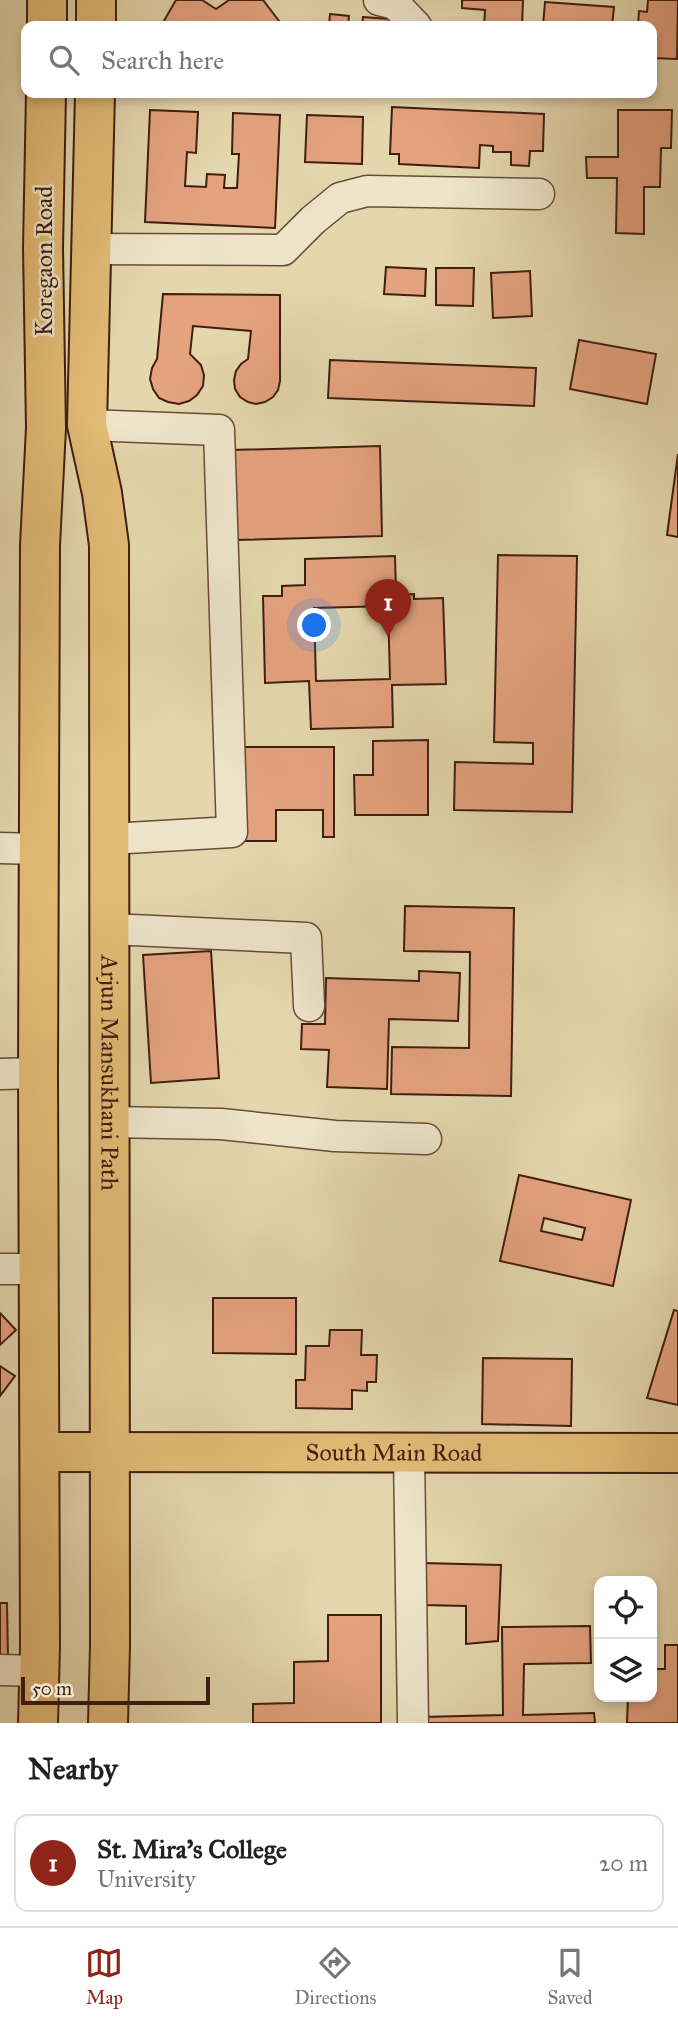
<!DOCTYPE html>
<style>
:root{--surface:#fff;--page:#f6f6f6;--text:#222;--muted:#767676;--line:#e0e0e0;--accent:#8f2418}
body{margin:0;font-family:"IM FELL Great Primer",serif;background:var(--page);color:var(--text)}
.controls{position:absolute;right:21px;bottom:21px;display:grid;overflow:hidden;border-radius:14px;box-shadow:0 4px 10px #0003}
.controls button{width:63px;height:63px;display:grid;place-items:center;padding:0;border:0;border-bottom:2px solid var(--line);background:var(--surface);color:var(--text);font:35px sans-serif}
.scale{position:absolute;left:21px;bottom:18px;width:189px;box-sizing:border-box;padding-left:7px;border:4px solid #401e10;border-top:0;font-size:19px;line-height:24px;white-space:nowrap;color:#401e10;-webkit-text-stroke:5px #ede4ca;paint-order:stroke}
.you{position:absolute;left:315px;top:626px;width:24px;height:24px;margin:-18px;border:5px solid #fff;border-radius:50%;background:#1a73e8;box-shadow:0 0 0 10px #1a73e833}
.badge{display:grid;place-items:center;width:46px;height:46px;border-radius:50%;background:var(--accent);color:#fff;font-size:23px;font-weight:700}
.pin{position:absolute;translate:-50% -58px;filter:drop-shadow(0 2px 4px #0008)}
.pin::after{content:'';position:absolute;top:37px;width:24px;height:21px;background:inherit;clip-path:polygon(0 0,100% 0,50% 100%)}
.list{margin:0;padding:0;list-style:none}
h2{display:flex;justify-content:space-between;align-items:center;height:91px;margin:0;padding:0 28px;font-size:30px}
h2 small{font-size:23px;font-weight:400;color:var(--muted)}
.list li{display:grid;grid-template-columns:46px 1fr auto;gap:21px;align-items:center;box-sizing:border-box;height:98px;margin:0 14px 14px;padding:0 14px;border:2px solid var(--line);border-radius:14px}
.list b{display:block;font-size:26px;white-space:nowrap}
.list p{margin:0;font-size:23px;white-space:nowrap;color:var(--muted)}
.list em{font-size:23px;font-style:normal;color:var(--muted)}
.icon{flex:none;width:38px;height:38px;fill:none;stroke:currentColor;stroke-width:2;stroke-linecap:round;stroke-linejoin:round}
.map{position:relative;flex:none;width:678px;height:1723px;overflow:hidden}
.search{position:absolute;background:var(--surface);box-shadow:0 4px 10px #0003;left:21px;right:21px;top:21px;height:77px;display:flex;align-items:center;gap:18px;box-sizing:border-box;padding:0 24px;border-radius:14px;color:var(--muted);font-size:26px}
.sheet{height:203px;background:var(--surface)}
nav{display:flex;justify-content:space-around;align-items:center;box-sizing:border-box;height:98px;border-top:2px solid var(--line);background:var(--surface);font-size:19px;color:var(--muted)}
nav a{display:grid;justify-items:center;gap:4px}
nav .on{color:var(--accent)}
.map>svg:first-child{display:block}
</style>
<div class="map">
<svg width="678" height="1723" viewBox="0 0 678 1723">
<rect width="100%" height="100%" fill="#e4d6ad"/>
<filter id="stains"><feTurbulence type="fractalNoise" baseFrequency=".00286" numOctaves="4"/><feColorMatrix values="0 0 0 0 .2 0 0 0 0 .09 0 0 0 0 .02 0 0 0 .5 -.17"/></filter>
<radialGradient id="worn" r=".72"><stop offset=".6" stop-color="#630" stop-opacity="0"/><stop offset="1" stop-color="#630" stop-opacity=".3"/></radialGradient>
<g fill="#e4a27f" stroke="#401e10" stroke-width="2" fill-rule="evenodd">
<path d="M 176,0 L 202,0 L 216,9 L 229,0 L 263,0 L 279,21 L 272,26 L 161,26 Z"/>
<path d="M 462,0 L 523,0 L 522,26 L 484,26 L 485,10 L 462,8 Z"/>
<path d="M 648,0 L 678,0 L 677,59 L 652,58 L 652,26 L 638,26 L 639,11 L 647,12 Z"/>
<path d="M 545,2 L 614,7 L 612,26 L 543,26 Z"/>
<path d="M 330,14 L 349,16 L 348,26 L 329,26 Z"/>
<path d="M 363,17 L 390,19 L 389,26 L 362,26 Z"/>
<path d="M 392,107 L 544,114 L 543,151 L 530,151 L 529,166 L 511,165 L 511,152 L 493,152 L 493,146 L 480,145 L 479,168 L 399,164 L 399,154 L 390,154 Z"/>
<path d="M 150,110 L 198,112 L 196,153 L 187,152 L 185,186 L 206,187 L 207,174 L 225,175 L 224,188 L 237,188 L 239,154 L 232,154 L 233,113 L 280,115 L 275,228 L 145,222 Z"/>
<path d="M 618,110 L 672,110 L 671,148 L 661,148 L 660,187 L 644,187 L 644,234 L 616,233 L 617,178 L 587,178 L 586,157 L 618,157 Z"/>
<path d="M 307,115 L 363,117 L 362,164 L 305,162 Z"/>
<path d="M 386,267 L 426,269 L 425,296 L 384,294 Z"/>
<path d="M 436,268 L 474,268 L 473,306 L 436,305 Z"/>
<path d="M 530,271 L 532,316 L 493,318 L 491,273 Z"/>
<path d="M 163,294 L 280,295 L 280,381 L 278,390 L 273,397 L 265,402 L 256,404 L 248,402 L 240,397 L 235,389 L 234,380 L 236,371 L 241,364 L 248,359 L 251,331 L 193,326 L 190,354 L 201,365 L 204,375 L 203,386 L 197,395 L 189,401 L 179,404 L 168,402 L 159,398 L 153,389 L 150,379 L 152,368 L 157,359 Z"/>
<path d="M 579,340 L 656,354 L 647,404 L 570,389 Z"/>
<path d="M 330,360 L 536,368 L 534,406 L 328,398 Z"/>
<path d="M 380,446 L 382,536 L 235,540 L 232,450 Z"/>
<path d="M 678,454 L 678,537 L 667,535 Z"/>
<path d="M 498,555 L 577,556 L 572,812 L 454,810 L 455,762 L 533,764 L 533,743 L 494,742 Z"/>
<path d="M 395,556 L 396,595 L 414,594 L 414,599 L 443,598 L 446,684 L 392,685 L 393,727 L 311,729 L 309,681 L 265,683 L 263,596 L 282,596 L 282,586 L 305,585 L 305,559 ZM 388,606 L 390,679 L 316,681 L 314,608 Z"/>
<path d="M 428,740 L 428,815 L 355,815 L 354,775 L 373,775 L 373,741 Z"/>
<path d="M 243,747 L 334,747 L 334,837 L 323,837 L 323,810 L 276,810 L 276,841 L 243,841 Z"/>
<path d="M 405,906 L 514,908 L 511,1096 L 391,1094 L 392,1047 L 469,1048 L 470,952 L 404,951 Z"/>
<path d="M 211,951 L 219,1078 L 151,1083 L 143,955 Z"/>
<path d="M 419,971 L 460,973 L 458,1021 L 389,1019 L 387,1089 L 327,1087 L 329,1050 L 301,1049 L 302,1024 L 325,1024 L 326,978 L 419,981 Z"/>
<path d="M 519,1175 L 631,1200 L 613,1286 L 500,1261 ZM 544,1218 L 585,1228 L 582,1240 L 541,1231 Z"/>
<path d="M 213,1298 L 296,1298 L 296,1354 L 213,1353 Z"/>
<path d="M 674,1310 L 678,1311 L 678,1405 L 647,1398 Z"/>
<path d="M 0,1313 L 16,1330 L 0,1345 Z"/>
<path d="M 330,1330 L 362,1330 L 361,1355 L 377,1355 L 376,1382 L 367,1382 L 367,1391 L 352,1390 L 352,1409 L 296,1408 L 296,1380 L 305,1380 L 306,1346 L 329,1346 Z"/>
<path d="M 483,1358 L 572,1359 L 571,1426 L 482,1424 Z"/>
<path d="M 0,1366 L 15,1376 L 0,1396 Z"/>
<path d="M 422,1563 L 501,1565 L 498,1641 L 466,1644 L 466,1606 L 421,1605 Z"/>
<path d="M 0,1603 L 7,1603 L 8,1658 L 0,1658 Z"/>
<path d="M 328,1615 L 381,1615 L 381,1723 L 253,1723 L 253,1704 L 294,1703 L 294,1662 L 328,1661 Z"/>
<path d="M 590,1626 L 591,1663 L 524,1664 L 523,1715 L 594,1713 L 595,1723 L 422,1723 L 422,1717 L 503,1715 L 502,1627 Z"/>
<path d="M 665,1645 L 678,1645 L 678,1723 L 627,1723 L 628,1697 L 652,1697 L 652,1669 L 665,1669 Z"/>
</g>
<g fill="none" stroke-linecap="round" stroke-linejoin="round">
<defs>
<g id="minor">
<path d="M 379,0 L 395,4 L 416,26"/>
<path d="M 92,249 L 283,250 L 313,220 L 340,198 L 367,191 L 539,194"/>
<path d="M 87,425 L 219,430 L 232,832 L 110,839"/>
<path d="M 0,848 L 39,849"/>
<path d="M 110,929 L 306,938 L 309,1006"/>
<path d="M 0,1074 L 38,1073"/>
<path d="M 110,1122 L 221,1124 L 335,1136 L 426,1139"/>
<path d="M 0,1269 L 39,1269"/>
<path d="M 409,1453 L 413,1723"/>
<path d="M 0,1670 L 40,1671"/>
</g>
<g id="major">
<path d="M 47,26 L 47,0"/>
<path d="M 96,26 L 96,0"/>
<path id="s1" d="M 95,93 L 87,425 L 102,493 L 109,545 L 110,1646 L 108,1723"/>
<path id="s2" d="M 40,1452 L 678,1453"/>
<path d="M 38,1723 L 40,1646 L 38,1073 L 40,545 L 46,428 L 43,248 L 46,93"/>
</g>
</defs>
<use href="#minor" stroke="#694c37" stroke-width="33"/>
<use href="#major" stroke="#401e10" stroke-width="42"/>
<use href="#minor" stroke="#ede4ca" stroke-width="30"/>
<use href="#major" stroke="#e2bb76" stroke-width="38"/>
</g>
<g text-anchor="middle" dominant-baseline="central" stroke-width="5" stroke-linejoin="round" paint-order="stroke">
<g font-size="24" fill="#401e10" stroke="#ede4ca">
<text transform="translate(44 261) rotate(-90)">Koregaon Road</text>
<text stroke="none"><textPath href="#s1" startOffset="982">Arjun Mansukhani Path</textPath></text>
<text stroke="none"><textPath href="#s2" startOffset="354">South Main Road</textPath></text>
</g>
</g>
<rect width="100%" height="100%" filter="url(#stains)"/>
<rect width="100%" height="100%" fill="url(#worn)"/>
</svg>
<div class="controls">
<button><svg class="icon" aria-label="locate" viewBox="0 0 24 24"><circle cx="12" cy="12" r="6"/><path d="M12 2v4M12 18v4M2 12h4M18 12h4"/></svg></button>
<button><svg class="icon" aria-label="layers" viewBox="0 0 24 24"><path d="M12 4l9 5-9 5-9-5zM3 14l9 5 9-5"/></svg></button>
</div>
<div class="scale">50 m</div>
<div class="you"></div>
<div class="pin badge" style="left:388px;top:637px">1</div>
<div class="search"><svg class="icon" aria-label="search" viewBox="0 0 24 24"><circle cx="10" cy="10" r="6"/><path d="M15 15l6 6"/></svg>Search here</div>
</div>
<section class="sheet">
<h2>Nearby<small></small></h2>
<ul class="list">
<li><span class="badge">1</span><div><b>St. Mira's College</b><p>University</p></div><em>20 m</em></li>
</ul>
</section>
<nav>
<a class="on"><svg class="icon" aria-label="map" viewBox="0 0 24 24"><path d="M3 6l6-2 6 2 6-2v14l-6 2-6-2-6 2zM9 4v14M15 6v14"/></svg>Map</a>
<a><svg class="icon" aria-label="directions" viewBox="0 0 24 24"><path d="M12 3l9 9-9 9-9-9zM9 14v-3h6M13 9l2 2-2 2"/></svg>Directions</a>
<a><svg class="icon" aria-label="saved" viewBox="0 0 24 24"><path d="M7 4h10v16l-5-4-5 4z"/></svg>Saved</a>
</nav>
